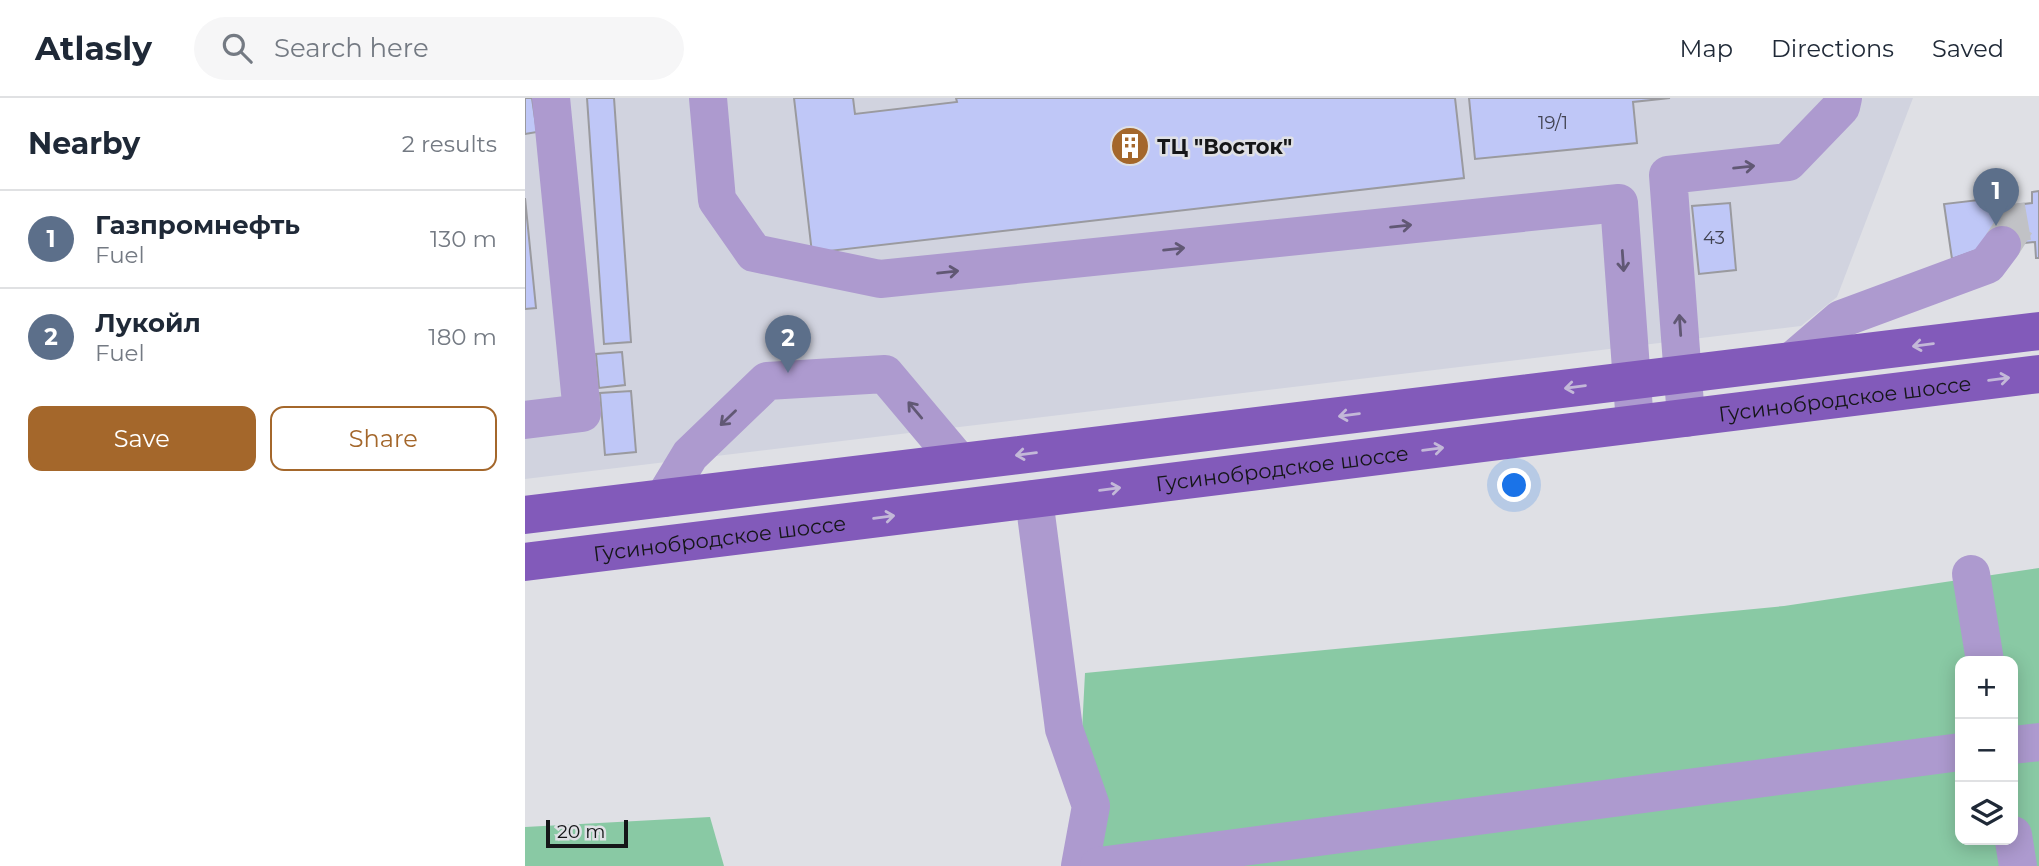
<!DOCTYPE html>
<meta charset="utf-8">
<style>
:root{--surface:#fff;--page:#f6f6f7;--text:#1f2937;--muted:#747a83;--line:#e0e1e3;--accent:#a4672b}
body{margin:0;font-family:Montserrat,sans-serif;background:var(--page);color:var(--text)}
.controls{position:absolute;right:21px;bottom:21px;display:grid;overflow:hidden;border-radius:14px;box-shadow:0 4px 18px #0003}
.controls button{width:63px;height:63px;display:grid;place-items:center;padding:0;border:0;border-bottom:2px solid var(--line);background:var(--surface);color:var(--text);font:35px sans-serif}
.scale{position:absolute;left:21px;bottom:18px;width:82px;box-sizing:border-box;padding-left:7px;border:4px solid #151618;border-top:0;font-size:19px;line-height:24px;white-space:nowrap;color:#151618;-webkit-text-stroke:5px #dfe0e5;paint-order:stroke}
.you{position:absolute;left:990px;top:388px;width:24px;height:24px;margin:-18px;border:5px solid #fff;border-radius:50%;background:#1a73e8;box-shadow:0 0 0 10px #1a73e833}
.badge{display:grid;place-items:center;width:46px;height:46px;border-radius:50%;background:var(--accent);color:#fff;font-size:23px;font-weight:700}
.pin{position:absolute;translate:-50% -58px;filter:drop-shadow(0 2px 4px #0008)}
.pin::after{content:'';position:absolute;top:37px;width:24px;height:21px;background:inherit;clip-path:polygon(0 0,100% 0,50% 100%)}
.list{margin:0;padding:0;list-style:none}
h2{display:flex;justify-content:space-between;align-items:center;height:91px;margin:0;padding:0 28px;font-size:30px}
h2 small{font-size:23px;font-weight:400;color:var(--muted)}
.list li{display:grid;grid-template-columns:46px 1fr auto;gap:21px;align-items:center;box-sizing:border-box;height:98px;padding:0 28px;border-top:2px solid var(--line)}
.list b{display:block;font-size:26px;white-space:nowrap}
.list p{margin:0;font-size:23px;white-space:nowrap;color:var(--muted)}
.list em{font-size:23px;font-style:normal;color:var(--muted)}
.actions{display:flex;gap:14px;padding:21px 28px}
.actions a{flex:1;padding:16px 0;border:2px solid var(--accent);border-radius:14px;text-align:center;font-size:24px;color:var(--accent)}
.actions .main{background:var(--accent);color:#fff}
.icon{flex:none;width:38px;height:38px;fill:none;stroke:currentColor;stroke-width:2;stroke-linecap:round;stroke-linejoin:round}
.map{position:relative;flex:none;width:1514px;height:768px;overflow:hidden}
header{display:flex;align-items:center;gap:42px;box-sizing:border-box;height:98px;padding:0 35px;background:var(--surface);border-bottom:2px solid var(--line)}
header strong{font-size:33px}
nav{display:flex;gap:38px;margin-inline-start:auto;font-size:24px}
.search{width:490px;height:63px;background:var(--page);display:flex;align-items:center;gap:18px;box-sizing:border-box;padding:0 24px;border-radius:38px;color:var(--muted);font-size:26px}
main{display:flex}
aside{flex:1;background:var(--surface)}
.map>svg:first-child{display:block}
</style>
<header>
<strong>Atlasly</strong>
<div class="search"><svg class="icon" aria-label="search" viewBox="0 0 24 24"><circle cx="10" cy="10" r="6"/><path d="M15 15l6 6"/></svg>Search here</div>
<nav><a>Map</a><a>Directions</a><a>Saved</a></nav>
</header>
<main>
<aside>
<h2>Nearby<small>2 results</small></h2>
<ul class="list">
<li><span class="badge" style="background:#5c6f8a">1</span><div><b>Газпромнефть</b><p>Fuel</p></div><em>130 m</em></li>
<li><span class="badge" style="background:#5c6f8a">2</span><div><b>Лукойл</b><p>Fuel</p></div><em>180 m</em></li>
</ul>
<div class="actions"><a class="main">Save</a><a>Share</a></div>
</aside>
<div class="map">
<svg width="1514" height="768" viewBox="0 0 1514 768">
<rect width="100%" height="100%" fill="#dfe0e5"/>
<path fill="#d1d3df" d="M 0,0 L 1388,0 L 1312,199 L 1276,228 L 0,381 Z"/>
<g fill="#89c9a4" fill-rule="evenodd">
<path d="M 1514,470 L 1514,768 L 550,768 L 560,575 L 1259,508 ZM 1435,563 L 1488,563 L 1488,742 L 1435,742 Z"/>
<path d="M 185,719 L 199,768 L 0,768 L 0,729 Z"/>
</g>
<g fill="#bfc7f7" stroke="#9a9a9f" stroke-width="2">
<path d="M 0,0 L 7,0 L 12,34 L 0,36 Z"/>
<path d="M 62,0 L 89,0 L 106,244 L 79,246 Z"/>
<path d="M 269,0 L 328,0 L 330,16 L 432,4 L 431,0 L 930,0 L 939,80 L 287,155 Z"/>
<path d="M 944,0 L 1145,0 L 1108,4 L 1112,45 L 950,61 Z"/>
<path d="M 1514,93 L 1514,160 L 1511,160 L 1510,144 L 1460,149 L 1427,161 L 1419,106 L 1462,101 L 1463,110 L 1507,105 L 1507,94 Z"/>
<path d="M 0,100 L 11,210 L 0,211 Z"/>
<path d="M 1205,105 L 1211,172 L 1174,176 L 1167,108 Z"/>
<path d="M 97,254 L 100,287 L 74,290 L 71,256 Z"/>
<path d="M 106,293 L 111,354 L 80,357 L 75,295 Z"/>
</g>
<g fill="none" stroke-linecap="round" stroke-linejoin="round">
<path stroke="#c1c2c6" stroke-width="38" stroke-dasharray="38 19" stroke-linecap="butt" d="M 1477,147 L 1491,125 L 1514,121"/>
<g stroke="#ad9acf" stroke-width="38">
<path d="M 183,0 L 192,102 L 229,155 L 355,181 L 1094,105 L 1110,326"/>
<path d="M 1267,263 L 1316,221 L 1462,167 L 1477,147"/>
<path d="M 1161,320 L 1143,77 L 1263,64 L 1316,9 L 1318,0"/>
<path d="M 0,322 L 57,315 L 26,0"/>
<path d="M 139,400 L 165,357 L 242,283 L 360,276 L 434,364"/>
<path d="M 509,401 L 539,631 L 566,708 L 555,768"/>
<path d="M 1446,476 L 1460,563"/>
<path d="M 1488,647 L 1514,644"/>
<path d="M 1488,737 L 1493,768"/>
<path d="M 574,768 L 1435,654"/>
</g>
<g stroke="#825aba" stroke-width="38">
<path d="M 0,417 L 1514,233"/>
<path id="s1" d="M 0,464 L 1514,276"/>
</g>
</g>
<defs><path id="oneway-shaft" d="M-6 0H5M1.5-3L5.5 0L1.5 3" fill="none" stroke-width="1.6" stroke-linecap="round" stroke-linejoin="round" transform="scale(1.75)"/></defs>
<g stroke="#615874">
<use href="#oneway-shaft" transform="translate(1219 69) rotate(-6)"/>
<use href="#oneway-shaft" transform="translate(876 128) rotate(-6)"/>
<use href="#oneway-shaft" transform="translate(649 151) rotate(-6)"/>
<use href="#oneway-shaft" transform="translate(1098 163) rotate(86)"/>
<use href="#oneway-shaft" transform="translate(423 174) rotate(-6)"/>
<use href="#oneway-shaft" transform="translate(1155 227) rotate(-94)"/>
<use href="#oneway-shaft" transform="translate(390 312) rotate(-130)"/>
<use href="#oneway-shaft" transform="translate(203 320) rotate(136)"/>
</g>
<g stroke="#c3b8d8">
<use href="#oneway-shaft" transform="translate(1398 247) rotate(173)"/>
<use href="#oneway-shaft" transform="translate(1474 281) rotate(-7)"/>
<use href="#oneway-shaft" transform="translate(1050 289) rotate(173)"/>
<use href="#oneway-shaft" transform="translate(824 317) rotate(173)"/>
<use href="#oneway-shaft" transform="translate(908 351) rotate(-7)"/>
<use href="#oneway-shaft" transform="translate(501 356) rotate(173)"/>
<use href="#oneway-shaft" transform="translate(585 391) rotate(-7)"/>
<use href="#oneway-shaft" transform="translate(359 419) rotate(-7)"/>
</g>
<defs>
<symbol id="building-disc" viewBox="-11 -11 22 22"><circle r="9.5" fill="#a4672b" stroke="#dfe0e5"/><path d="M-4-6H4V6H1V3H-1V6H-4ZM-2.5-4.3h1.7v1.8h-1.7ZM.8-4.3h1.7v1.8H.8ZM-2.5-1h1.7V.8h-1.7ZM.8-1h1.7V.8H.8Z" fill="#fff"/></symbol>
</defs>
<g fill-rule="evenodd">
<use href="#building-disc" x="583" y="26" width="44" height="44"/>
</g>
<g text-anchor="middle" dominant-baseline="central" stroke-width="5" stroke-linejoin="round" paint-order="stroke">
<g font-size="18" fill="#404250">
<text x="1028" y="25">19/1</text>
<text x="1189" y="140">43</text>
</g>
<g font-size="21" font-weight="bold" fill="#151618" stroke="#dfe0e5" text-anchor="start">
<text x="632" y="48">ТЦ "Восток"</text>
</g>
<g font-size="21" fill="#151618" stroke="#dfe0e5">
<text stroke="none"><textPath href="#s1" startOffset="1330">Гусинобродское шоссе</textPath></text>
<text stroke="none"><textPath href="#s1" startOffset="763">Гусинобродское шоссе</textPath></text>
<text stroke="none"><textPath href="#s1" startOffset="196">Гусинобродское шоссе</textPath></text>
</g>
</g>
</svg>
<div class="controls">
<button>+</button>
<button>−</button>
<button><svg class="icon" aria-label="layers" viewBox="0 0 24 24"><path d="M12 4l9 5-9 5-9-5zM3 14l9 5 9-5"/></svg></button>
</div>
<div class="scale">20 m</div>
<div class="you"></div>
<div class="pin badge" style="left:1471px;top:128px;background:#5c6f8a">1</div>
<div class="pin badge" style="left:263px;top:275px;background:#5c6f8a">2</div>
</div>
</main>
